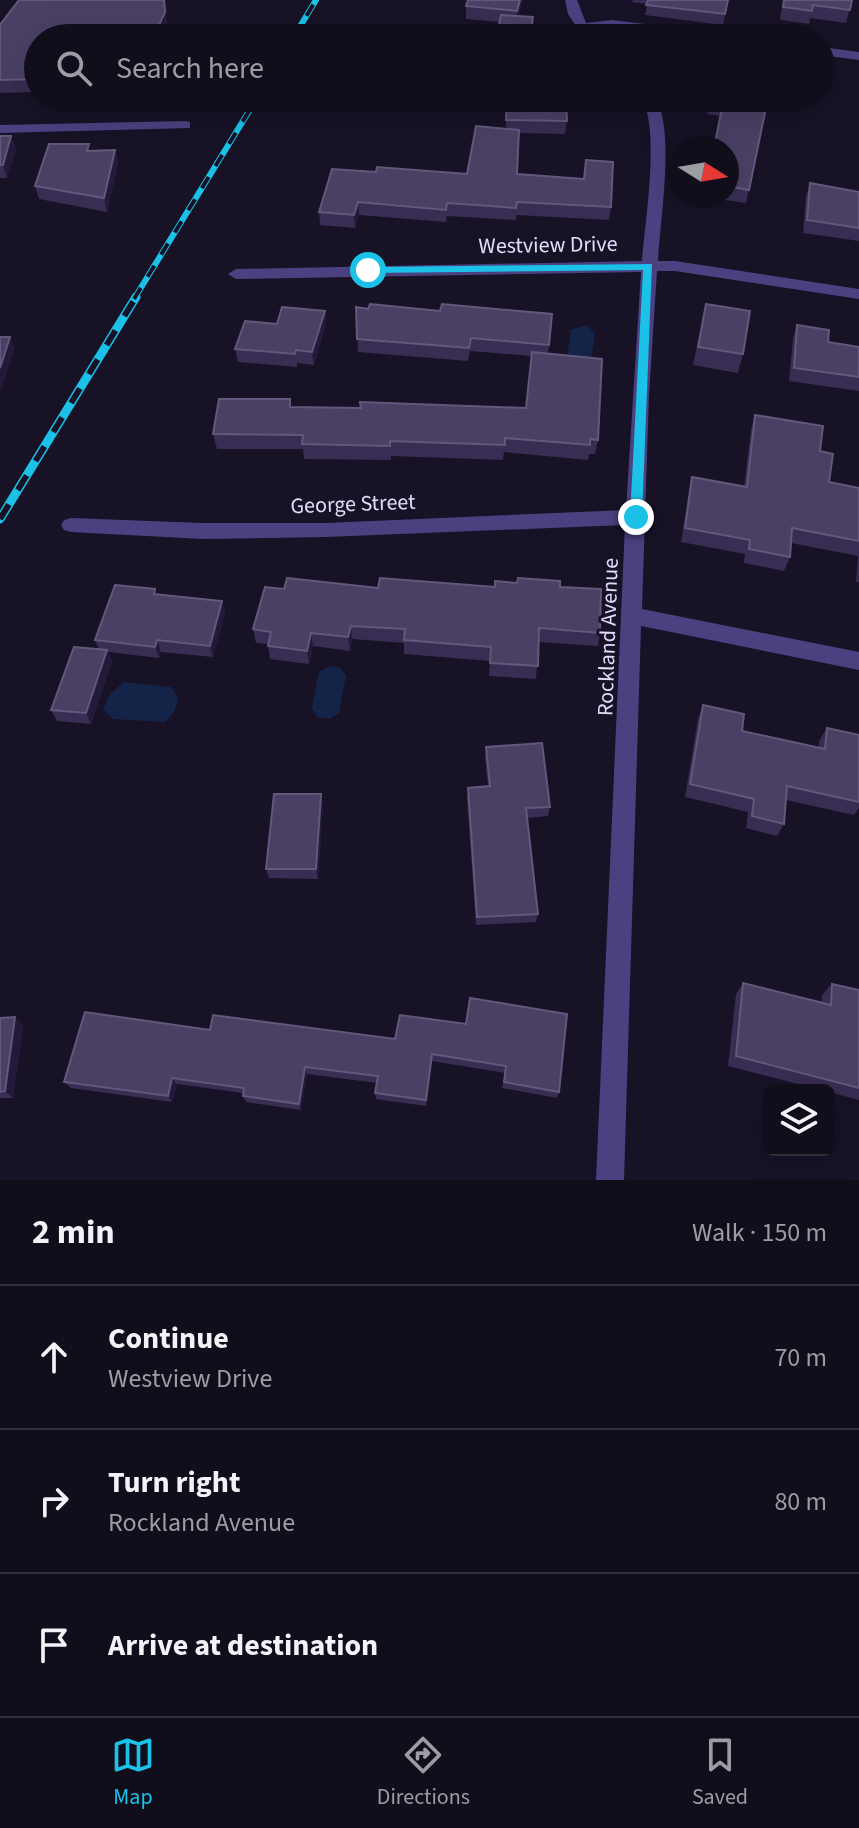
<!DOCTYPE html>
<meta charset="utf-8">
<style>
:root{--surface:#110e1c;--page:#1a1725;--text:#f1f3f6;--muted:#9c9ca3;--line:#302e3b;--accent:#1bc1e7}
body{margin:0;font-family:"Source Sans 3",sans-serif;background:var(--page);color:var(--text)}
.controls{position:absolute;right:24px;bottom:24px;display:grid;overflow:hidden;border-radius:12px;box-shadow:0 8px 32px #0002}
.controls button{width:72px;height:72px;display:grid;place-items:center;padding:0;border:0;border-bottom:2px solid var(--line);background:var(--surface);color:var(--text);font:40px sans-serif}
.compass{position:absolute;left:667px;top:136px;width:72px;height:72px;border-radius:50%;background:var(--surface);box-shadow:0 8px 32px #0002;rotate:101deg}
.stop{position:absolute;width:24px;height:24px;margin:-18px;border:6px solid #1bc1e7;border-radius:50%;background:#fff}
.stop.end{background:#1bc1e7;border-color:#fff;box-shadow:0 2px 8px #0008}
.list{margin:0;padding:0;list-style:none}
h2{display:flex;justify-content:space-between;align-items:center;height:104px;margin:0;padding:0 32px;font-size:34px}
h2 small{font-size:26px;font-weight:400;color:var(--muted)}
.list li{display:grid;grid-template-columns:52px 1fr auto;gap:24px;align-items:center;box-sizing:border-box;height:144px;padding:0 32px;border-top:2px solid var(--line)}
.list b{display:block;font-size:30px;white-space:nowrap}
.list p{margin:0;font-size:26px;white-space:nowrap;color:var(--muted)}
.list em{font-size:26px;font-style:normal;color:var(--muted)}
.icon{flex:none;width:44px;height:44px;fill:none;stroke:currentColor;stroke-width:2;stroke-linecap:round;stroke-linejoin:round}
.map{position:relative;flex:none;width:859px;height:1180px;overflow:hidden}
.search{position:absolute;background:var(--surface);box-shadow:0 8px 32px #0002;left:24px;right:24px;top:24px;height:88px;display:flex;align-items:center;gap:20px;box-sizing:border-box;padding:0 28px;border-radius:44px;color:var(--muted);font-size:30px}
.sheet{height:536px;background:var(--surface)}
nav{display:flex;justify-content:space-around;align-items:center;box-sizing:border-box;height:112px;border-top:2px solid var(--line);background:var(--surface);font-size:22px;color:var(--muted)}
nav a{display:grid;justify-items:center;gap:4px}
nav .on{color:var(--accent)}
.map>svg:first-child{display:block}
</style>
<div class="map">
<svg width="859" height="1180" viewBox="0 0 859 1180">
<rect width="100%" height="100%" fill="#171226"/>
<g fill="#142448">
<path d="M 586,325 L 595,333 L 591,359 L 567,358 L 571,330 Z"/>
<path d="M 330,666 L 340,668 L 346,676 L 339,713 L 329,719 L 317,717 L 312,708 L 319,672 Z"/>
<path d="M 124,682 L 171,687 L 178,698 L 174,712 L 165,722 L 113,719 L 103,709 L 111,693 Z"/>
</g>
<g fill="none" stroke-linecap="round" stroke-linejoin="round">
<g fill="#4a4280" fill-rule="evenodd">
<path d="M 565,0 L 577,0 L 586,23 L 612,20 L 726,34 L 733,38 C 686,38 638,25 591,30 L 595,35 L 593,38 L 584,38 L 568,14 Z"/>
<path d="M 821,47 L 859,52 L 859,60 L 821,55 Z"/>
<path d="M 642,98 L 656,98 C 675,132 660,220 658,261 L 675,261 L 859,289 L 859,299 L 675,271 L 657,271 L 649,395 L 642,609 L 859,652 L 859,670 L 641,626 L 624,1180 L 596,1180 L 625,525 L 326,537 L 203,539 L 71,532 L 64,530 L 61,525 L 64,520 L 71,518 L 203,523 L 326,523 L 626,510 L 641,272 L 236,279 L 228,274 L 236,269 L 642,261 C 645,221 660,132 642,98 Z"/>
<path d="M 185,121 L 190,122 L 190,128 L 0,133 L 0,125 Z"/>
</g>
<defs>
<g id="rail-far1">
<path d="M 293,38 L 316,0"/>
<path d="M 134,299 L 257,98"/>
</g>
<path id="rail" d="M 0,519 L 136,297"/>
</defs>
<use href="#rail-far1" stroke="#1bc1e7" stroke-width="6"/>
<use href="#rail" stroke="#1bc1e7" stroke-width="9"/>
<use href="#rail-far1" stroke="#171226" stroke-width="4" stroke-dasharray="13" stroke-linecap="butt"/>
<use href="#rail" stroke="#171226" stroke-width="6" stroke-dasharray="17" stroke-linecap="butt"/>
</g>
<g fill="#382d52">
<path d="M 19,0 L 166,0 L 167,25 L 38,38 L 38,92 L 0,93 L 0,25 Z"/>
<path d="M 468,0 L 523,0 L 518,16 L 532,32 L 500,22 L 466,19 L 466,6 Z"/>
<path d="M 633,0 L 728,0 L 723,25 L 645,15 L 647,4 L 632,2 Z"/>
<path d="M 783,0 L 852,0 L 846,23 L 810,18 L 809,24 L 780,20 Z"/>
<path d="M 507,98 L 567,121 L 565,134 L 519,133 L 517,174 L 611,207 L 609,220 L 516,215 L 516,220 L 447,216 L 446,222 L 359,215 L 355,228 L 320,225 L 319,212 L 376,172 L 467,174 L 506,128 Z"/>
<path d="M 710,98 L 768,98 L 746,203 L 704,197 L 727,196 L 727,148 L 720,116 L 707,114 Z"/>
<path d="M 0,136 L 11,136 L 16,149 L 7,178 L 0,178 Z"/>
<path d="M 90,150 L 115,150 L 118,163 L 107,212 L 39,199 L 35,186 Z"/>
<path d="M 810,183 L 859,192 L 859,241 L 803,233 L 806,196 Z"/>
<path d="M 706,304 L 743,354 L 738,373 L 693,365 Z"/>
<path d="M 356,307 L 552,314 L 548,354 L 598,440 L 595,454 L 589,454 L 588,460 L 504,452 L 503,460 L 391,456 L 391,460 L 304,459 L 303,449 L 217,449 L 213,434 L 290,399 L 291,407 L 526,408 L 531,356 L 470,351 L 468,361 L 358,352 Z"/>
<path d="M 325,311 L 326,324 L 314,365 L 297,363 L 297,367 L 238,362 L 235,349 L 277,324 Z"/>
<path d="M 797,325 L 828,342 L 859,347 L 859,391 L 789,381 L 793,338 Z"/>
<path d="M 755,415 L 820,451 L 829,482 L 859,488 L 859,582 L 856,582 L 858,556 L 791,543 L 790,557 L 784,571 L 744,563 L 745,554 L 681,542 L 689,491 L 692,477 L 744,486 L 751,430 Z"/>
<path d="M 495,587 L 560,587 L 600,633 L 598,646 L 539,642 L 536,679 L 489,676 L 490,661 L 404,654 L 404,643 L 352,639 L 350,651 L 313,646 L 309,664 L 270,659 L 268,644 L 256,643 L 253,629 L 284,589 Z"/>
<path d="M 157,594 L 222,601 L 225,613 L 213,657 L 161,652 L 159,658 L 108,652 L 112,661 L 91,724 L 57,721 L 51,710 L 99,649 L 95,640 Z"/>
<path d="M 703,705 L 742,731 L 819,747 L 819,741 L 827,728 L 859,735 L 859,808 L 854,815 L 786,800 L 784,824 L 777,836 L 746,828 L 748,812 L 685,797 L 698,719 Z"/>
<path d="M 486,747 L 550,807 L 548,816 L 527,818 L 538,914 L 536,922 L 476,925 L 467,798 L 468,788 L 488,786 L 485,757 Z"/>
<path d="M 321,794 L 323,804 L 318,879 L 269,878 L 266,869 Z"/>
<path d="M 743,983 L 822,1002 L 822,995 L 832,984 L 859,990 L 859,1100 L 829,1092 L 829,1090 L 821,1090 L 728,1066 L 736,994 Z"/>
<path d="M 400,1015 L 559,1092 L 557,1098 L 502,1088 L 505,1073 L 432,1061 L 426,1106 L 376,1099 L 375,1093 L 377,1083 L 307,1074 L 301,1110 L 246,1102 L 243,1096 L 243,1093 L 177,1084 L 172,1102 L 71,1088 L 64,1082 L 210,1030 L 395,1039 Z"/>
<path d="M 0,1018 L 23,1025 L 13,1098 L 0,1098 Z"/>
</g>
<g fill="#231a39">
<path d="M 164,0 L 166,0 L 167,25 L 161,38 L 153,38 Z"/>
<path d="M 520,0 L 523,0 L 516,23 L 517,11 Z"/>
<path d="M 11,136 L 16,149 L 7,178 L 3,165 Z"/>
<path d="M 115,150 L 118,163 L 107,212 L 104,198 Z"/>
<path d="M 358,202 L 359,215 L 355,228 L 354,215 Z"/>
<path d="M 325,311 L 326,324 L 314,365 L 312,352 Z"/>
<path d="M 10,337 L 15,348 L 0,393 L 0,368 Z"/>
<path d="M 222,601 L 225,613 L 213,657 L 210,646 Z"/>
<path d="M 351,626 L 352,639 L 350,651 L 348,637 Z"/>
<path d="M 311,633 L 313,646 L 309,664 L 307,651 Z"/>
<path d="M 157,640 L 161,652 L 159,658 L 155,647 Z"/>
<path d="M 107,650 L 112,661 L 91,724 L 86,713 Z"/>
<path d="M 321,794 L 323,804 L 318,879 L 316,869 Z"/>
<path d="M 15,1017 L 23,1025 L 13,1098 L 5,1091 Z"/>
<path d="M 305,1067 L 307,1074 L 301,1110 L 299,1104 Z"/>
<path d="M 172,1078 L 177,1084 L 172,1102 L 168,1096 Z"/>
</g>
<g fill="#4a4064" stroke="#62587c" stroke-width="2">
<path d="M 19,0 L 164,0 L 165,12 L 153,38 L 38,38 L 38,79 L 0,80 L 0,25 Z"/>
<path d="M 468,0 L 520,0 L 517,11 L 466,6 Z"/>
<path d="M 648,0 L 728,0 L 725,14 L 646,5 Z"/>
<path d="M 784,0 L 852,0 L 850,10 L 813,5 L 812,11 L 783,7 Z"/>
<path d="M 501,15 L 533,17 L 531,32 L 543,33 L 542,38 L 496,38 Z"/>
<path d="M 507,98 L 566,98 L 567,121 L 506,120 Z"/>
<path d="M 710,98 L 768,98 L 749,190 L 727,186 L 727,148 L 714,148 L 723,103 L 709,101 Z"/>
<path d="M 476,126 L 519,130 L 517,174 L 584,179 L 586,160 L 613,162 L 611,207 L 517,202 L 516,208 L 447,203 L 446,210 L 358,202 L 354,215 L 319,212 L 332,169 L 376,172 L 377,167 L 467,174 Z"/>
<path d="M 0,136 L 11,136 L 3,165 L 0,165 Z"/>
<path d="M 49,144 L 89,144 L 87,151 L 115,150 L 104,198 L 35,186 Z"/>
<path d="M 810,183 L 859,192 L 859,228 L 807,220 Z"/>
<path d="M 370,304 L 440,311 L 442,304 L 552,314 L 549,345 L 471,338 L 469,348 L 357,339 L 356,307 L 368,309 Z"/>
<path d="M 706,304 L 750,311 L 743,354 L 698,347 Z"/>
<path d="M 282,307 L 325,311 L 312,352 L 296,350 L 295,354 L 235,349 L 245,321 L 277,324 Z"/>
<path d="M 797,325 L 829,330 L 828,342 L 859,347 L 859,377 L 794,368 Z"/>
<path d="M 0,337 L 10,337 L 0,368 Z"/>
<path d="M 532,352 L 602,359 L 598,440 L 590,439 L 590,445 L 505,438 L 505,445 L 390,441 L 390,446 L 302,444 L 303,435 L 213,434 L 219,399 L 290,399 L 290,407 L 361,408 L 360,402 L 526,408 Z"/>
<path d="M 755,415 L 823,426 L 820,451 L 833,454 L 829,482 L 859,488 L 859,541 L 792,528 L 790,557 L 749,549 L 750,540 L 685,528 L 692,477 L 747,487 Z"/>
<path d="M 287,578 L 378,588 L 380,578 L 495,587 L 495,581 L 517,583 L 518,578 L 560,581 L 560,587 L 601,589 L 600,633 L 539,628 L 538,666 L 490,663 L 491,647 L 404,640 L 405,629 L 351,626 L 348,637 L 311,633 L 307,651 L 268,646 L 271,632 L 253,629 L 265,587 L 284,589 Z"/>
<path d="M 115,585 L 155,589 L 154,594 L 222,601 L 210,646 L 157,640 L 155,647 L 95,640 Z"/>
<path d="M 74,647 L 107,650 L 86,713 L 51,710 Z"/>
<path d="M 703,705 L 744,714 L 742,731 L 825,749 L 827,728 L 859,735 L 859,802 L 787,786 L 784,824 L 752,816 L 754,799 L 690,784 Z"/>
<path d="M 542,743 L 550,807 L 526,808 L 538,914 L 477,917 L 468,788 L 490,786 L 486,747 Z"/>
<path d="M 274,794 L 321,794 L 316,869 L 266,869 Z"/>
<path d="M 743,983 L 831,1005 L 832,984 L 859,990 L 859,1088 L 736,1056 Z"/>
<path d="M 470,998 L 567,1014 L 559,1092 L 504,1082 L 506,1066 L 432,1054 L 426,1100 L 375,1093 L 378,1076 L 305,1067 L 299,1104 L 243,1096 L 244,1088 L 172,1078 L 168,1096 L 64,1082 L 85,1012 L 210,1030 L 213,1015 L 395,1039 L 400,1015 L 466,1024 Z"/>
<path d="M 15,1017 L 5,1091 L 0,1092 L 0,1018 Z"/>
</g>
<path fill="#1bc1e7" d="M 652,264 L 642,517 L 636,521 L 630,517 L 643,270 L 368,273 L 363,270 L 368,267 Z"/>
<g text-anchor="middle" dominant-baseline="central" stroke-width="6" stroke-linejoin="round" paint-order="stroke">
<g font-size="22" fill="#e2dbfb" stroke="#171226">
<text transform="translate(548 245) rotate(-1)">Westview Drive</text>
<text transform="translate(353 504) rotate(-2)">George Street</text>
<text transform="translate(608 637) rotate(-88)">Rockland Avenue</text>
</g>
</g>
</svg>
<div class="controls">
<button><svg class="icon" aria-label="layers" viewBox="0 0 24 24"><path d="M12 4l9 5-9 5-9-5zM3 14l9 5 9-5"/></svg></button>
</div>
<svg class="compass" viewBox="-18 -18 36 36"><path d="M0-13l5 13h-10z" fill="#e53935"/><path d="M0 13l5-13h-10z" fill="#9c9ca3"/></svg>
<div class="stop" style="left:368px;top:270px"></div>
<div class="stop end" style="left:636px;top:517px"></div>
<div class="search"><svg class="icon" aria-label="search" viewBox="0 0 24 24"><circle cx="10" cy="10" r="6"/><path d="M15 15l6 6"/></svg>Search here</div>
</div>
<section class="sheet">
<h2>2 min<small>Walk · 150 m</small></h2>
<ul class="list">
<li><svg class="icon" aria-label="ahead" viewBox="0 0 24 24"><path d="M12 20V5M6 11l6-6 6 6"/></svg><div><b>Continue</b><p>Westview Drive</p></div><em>70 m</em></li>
<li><svg class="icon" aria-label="right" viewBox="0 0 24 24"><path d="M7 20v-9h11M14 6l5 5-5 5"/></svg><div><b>Turn right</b><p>Rockland Avenue</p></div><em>80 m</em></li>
<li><svg class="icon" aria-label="arrive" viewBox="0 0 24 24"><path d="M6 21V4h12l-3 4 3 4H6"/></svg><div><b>Arrive at destination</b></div></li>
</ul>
</section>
<nav>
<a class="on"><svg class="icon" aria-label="map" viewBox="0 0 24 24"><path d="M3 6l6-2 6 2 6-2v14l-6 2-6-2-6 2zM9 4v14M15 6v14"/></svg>Map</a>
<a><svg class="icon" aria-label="directions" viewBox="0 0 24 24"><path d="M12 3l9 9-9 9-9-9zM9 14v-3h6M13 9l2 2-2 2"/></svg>Directions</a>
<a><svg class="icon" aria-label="saved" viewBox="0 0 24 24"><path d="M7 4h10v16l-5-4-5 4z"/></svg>Saved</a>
</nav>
